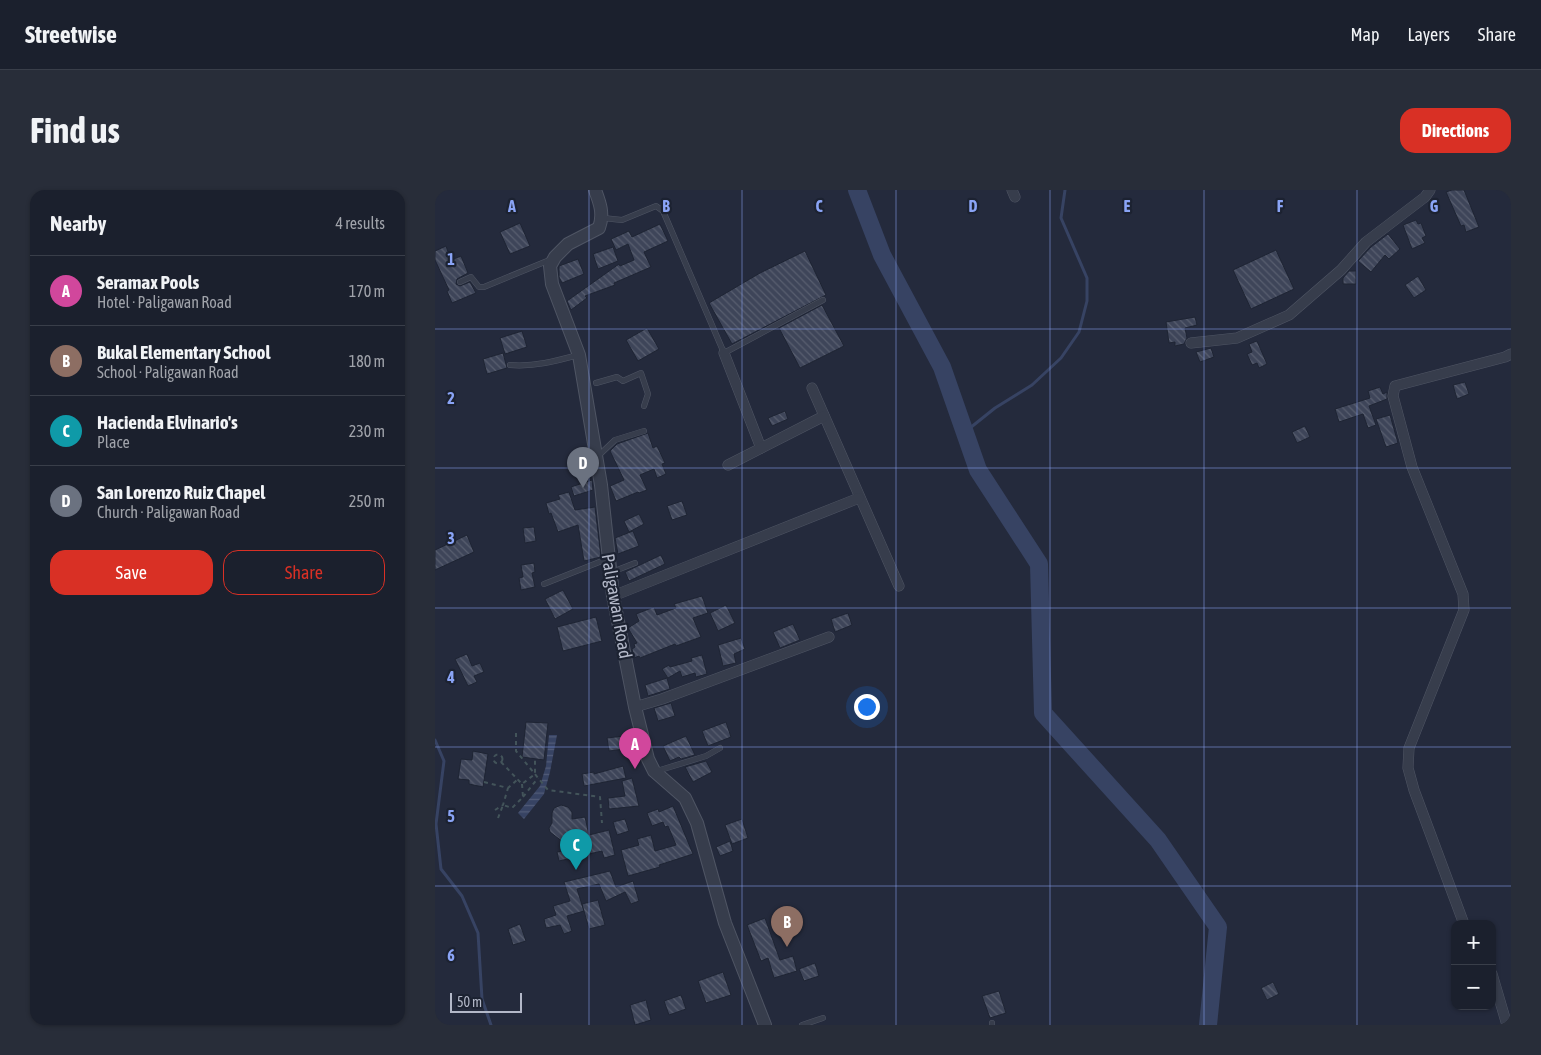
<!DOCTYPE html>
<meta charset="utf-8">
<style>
:root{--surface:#1b202d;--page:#282d39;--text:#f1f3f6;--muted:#a0a3aa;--line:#393e49;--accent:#d93025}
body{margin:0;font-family:"Asap Condensed",sans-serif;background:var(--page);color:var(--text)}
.controls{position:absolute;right:15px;bottom:15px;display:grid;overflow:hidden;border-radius:10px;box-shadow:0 1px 4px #0004}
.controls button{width:45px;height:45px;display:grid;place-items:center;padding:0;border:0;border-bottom:1px solid var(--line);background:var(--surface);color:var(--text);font:25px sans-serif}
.scale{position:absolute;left:15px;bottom:12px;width:72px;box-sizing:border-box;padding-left:5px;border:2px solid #b3b8c8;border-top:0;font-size:14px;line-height:18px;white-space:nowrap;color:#b3b8c8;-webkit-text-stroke:4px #1c2231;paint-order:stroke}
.you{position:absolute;left:431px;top:516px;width:18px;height:18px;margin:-12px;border:4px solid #fff;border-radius:50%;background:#1a73e8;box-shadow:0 0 0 8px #1a73e833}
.badge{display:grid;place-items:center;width:32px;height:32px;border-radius:50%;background:var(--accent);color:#fff;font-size:16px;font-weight:700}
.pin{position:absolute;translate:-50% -41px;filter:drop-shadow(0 1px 2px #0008)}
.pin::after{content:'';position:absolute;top:26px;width:18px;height:15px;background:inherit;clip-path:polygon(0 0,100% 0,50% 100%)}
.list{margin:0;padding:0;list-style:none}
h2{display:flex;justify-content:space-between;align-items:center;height:65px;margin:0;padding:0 20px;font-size:21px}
h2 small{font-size:16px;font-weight:400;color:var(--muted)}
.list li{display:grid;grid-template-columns:32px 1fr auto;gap:15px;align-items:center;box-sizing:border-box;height:70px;padding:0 20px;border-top:1px solid var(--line)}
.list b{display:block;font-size:19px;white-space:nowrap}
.list p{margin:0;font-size:16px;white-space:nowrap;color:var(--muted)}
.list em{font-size:16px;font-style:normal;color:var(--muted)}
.actions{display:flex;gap:10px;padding:15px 20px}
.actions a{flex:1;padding:11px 0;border:1px solid var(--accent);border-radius:15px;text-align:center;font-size:18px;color:var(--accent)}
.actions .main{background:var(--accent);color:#fff}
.map{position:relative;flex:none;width:1076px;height:835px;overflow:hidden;border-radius:15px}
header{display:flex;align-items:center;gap:30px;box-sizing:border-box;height:70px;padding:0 25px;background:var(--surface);border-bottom:1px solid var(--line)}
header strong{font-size:24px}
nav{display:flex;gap:28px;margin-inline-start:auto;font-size:18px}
.intro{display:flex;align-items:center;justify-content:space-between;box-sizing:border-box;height:120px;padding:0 30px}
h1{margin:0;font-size:35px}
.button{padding:12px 22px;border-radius:15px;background:var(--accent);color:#fff;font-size:18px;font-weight:700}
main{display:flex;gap:30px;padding:0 30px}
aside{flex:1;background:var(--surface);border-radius:15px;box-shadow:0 1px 4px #0004}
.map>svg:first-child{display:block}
</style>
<header>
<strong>Streetwise</strong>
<nav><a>Map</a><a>Layers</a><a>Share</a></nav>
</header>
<div class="intro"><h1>Find us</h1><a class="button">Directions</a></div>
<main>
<aside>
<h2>Nearby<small>4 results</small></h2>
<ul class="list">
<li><span class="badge" style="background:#d1479c">A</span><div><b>Seramax Pools</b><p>Hotel · Paligawan Road</p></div><em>170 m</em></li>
<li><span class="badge" style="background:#8d6e63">B</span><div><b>Bukal Elementary School</b><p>School · Paligawan Road</p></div><em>180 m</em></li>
<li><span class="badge" style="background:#0f9aa8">C</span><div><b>Hacienda Elvinario's</b><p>Place</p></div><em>230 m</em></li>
<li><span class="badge" style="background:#6b7280">D</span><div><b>San Lorenzo Ruiz Chapel</b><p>Church · Paligawan Road</p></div><em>250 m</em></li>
</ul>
<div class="actions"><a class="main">Save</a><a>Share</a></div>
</aside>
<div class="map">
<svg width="1076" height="835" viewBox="0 0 1076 835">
<defs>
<pattern id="water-rules" width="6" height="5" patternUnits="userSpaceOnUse" patternTransform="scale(1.25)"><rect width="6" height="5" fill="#374363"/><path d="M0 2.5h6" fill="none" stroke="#525c78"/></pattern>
<pattern id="building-back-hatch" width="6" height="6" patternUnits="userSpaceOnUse" patternTransform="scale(1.25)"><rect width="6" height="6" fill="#3e4559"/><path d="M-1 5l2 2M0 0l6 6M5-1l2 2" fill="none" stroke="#585e6f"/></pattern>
</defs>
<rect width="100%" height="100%" fill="#242a3c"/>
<path fill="url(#water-rules)" d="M 114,545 L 122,545 L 115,582 L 109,604 L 89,629 L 83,623 L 105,596 L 111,576 Z"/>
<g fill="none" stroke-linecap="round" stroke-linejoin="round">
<g stroke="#374363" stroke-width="3">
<path d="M 530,242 L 560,218 L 597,195 L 626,168 L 644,142 L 652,111 L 652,88 L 626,28 L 630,0"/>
<path d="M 0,550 L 9,571 L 1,634 L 6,679 L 27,706 L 43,743 L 47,809 L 56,835"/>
</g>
<path stroke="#374363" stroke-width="18" d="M 422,0 L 447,65 L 507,177 L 543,280 L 604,374 L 608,523 L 723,650 L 783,737 L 773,835"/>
</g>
<g fill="url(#building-back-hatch)" stroke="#1e2433">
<path d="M 1017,0 L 1029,0 L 1044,37 L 1031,42 L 1029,35 L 1026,36 L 1011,2 Z"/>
<path d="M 981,30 L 983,34 L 986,33 L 991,46 L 987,48 L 990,53 L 977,59 L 968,35 Z"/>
<path d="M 85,33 L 95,56 L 75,64 L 65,42 Z"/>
<path d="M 225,34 L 233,51 L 209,62 L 216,77 L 179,93 L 180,95 L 150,106 L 152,108 L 136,120 L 132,111 L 184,74 L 185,76 L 199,70 L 193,54 L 181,60 L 176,49 L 194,41 L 197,47 Z"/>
<path d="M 953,44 L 965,59 L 954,69 L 950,65 L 936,82 L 923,71 L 936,57 Z"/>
<path d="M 11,56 L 16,70 L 26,66 L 33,83 L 22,89 L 21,94 L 25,96 L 35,92 L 41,103 L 17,113 L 12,101 L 14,100 L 0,70 L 0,61 Z"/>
<path d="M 178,57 L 183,71 L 163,79 L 158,64 Z"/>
<path d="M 841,60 L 859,99 L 816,119 L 798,80 Z"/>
<path d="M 370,61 L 391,105 L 297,154 L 274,113 L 325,83 Z"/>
<path d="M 143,69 L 149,84 L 127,93 L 124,87 L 124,76 Z"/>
<path d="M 914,81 L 921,81 L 921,94 L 908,94 L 908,88 Z"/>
<path d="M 983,86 L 991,100 L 979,108 L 970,95 Z"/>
<path d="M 387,115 L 409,156 L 365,178 L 344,138 Z"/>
<path d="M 760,127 L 762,135 L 750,138 L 752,148 L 749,154 L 740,156 L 740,152 L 734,153 L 731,132 Z"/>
<path d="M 212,138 L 224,159 L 203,171 L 191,150 Z"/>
<path d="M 87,141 L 92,157 L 70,164 L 65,148 Z"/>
<path d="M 822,151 L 832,174 L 824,178 L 822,173 L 817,175 L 812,164 L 817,162 L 814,154 Z"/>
<path d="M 776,158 L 779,167 L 765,172 L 761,162 Z"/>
<path d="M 68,163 L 72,178 L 52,184 L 48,169 Z"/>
<path d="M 1030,192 L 1034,204 L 1022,209 L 1018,195 Z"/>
<path d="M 945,197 L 948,204 L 952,202 L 952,209 L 934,216 L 941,235 L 933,238 L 928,224 L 904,232 L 900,219 L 935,208 L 933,201 Z"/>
<path d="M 350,221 L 353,229 L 337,236 L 333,228 Z"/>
<path d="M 955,225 L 963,253 L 951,257 L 941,229 Z"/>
<path d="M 870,236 L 875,247 L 862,253 L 857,242 Z"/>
<path d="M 213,243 L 218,258 L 222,256 L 230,273 L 227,274 L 231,284 L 222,288 L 219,279 L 205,285 L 212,300 L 204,303 L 203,302 L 181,311 L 175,296 L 189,290 L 175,261 L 182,254 Z"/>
<path d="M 157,290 L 158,300 L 139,306 L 136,297 Z"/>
<path d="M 134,302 L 140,320 L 160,317 L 166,367 L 149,371 L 143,335 L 123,342 L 116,323 L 114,324 L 111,313 L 125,309 L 123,305 Z"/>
<path d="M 247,311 L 252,325 L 237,330 L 232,316 Z"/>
<path d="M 204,324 L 209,334 L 194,342 L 189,331 Z"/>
<path d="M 99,337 L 101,351 L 90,353 L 88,338 Z"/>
<path d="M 198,341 L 204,356 L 183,364 L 180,348 Z"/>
<path d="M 32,345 L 39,362 L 0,380 L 0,360 Z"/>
<path d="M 226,365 L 230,374 L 194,391 L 190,382 Z"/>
<path d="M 99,373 L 100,382 L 97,383 L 100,397 L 86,400 L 84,388 L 88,387 L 86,375 Z"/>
<path d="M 128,400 L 138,419 L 120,429 L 110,409 Z"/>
<path d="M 267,406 L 273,423 L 258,428 L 266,447 L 241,456 L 240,454 L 205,468 L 204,466 L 199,468 L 197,459 L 200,457 L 199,454 L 202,453 L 193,438 L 204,431 L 201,424 L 219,417 L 222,425 L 241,418 L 239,414 Z"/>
<path d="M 291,415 L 300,433 L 283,441 L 275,423 Z"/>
<path d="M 413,423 L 417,435 L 400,442 L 396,429 Z"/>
<path d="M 161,427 L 167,451 L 128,461 L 122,437 Z"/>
<path d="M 358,434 L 365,450 L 345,458 L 338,442 Z"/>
<path d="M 306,448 L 310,459 L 299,464 L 301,473 L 288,476 L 283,455 Z"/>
<path d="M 32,464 L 37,476 L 45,473 L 49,482 L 39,486 L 42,492 L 33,496 L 20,469 Z"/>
<path d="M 267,465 L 272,484 L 261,487 L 260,483 L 247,487 L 245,481 L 233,488 L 227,479 L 234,475 L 235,477 L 257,471 L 256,468 Z"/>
<path d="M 232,488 L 235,499 L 213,506 L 210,495 Z"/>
<path d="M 236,513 L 240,526 L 223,531 L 219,518 Z"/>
<path d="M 91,532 L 113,533 L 109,570 L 87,567 Z"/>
<path d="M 291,532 L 296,547 L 273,556 L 267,541 Z"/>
<path d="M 189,546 L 190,559 L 174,561 L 172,548 Z"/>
<path d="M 251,546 L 260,565 L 246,569 L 244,567 L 235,571 L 228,556 Z"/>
<path d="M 38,561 L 53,564 L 48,597 L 34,594 L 34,590 L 23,589 L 26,569 L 37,570 Z"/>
<path d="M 271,571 L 277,582 L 258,592 L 250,577 Z"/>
<path d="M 188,576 L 191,588 L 149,596 L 147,584 L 159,582 L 159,584 Z"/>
<path d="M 197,588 L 204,616 L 174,619 L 173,608 L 190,606 L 187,591 Z"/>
<path d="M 126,615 L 133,617 L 137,622 L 137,629 L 150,627 L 154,645 L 174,640 L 180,665 L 169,668 L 167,661 L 124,671 L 122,662 L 137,659 L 115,642 L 114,638 L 117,633 L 117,623 L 119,618 Z"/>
<path d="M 238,616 L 258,664 L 224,675 L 225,677 L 193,686 L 186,660 L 204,655 L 202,649 L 216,645 L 220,661 L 241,655 L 233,636 L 230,637 L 228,632 L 217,636 L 212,623 L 223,619 L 224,622 Z"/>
<path d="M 190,629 L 194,641 L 182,645 L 178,632 Z"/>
<path d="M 307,629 L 313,648 L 297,654 L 290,635 Z"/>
<path d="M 295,651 L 298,661 L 285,666 L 281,657 Z"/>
<path d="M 175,681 L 181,697 L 198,691 L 204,711 L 196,714 L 190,702 L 171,711 L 164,694 L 142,699 L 149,721 L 132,726 L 137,741 L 129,744 L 125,735 L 111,738 L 109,729 L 121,725 L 118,716 L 135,711 L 129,692 Z"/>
<path d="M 163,710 L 170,735 L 154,739 L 147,714 Z"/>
<path d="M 330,728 L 345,770 L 358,766 L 362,781 L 339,788 L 333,768 L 326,771 L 312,735 Z"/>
<path d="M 85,734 L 91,751 L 78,755 L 73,739 Z"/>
<path d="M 380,773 L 384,786 L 369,791 L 364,779 Z"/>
<path d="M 288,782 L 296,805 L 271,813 L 263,791 Z"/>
<path d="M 838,792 L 844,804 L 832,810 L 826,798 Z"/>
<path d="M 564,801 L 571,823 L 555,828 L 547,806 Z"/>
<path d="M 246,805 L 251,819 L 234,825 L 229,811 Z"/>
<path d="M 211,810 L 216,830 L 200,835 L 195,815 Z"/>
</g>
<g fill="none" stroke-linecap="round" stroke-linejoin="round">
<defs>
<g id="service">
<path d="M 168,28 L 187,30 L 221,16 L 228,21 L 289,163 L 388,110"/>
<path d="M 25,92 L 36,87 L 44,97 L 49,97 L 117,69"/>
<path d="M 75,175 C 99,177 121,171 143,165"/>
<path d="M 161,193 L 182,187 L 188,191 L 206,183 L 213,204 L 209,216"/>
<path d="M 162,267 L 180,250 L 209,241"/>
<path d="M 177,382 L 200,373"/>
<path d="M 109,394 L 172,369"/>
<path d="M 222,581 L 271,566 L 285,558"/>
<path d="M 367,835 L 388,828"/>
<path d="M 557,835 L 557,833"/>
</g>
<g id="minor">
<path d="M 577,0 L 580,7"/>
<path d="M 756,153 L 802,148 L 854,125 L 906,80 L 931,52 L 990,7 L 995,0"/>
<path d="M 289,163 L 326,258"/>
<path d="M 377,198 L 464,396"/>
<path d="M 293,275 L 389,226"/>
<path d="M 178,406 L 424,308"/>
<path d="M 200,517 L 227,509 L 394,447"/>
<path d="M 1029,734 L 979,600 L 973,578 L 974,558 L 1029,420 L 1028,404 L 977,277 L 958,206 L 960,196 L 1070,167 L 1076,164"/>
<path d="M 1057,784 L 1072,835"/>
</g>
<path id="tertiary" d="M 160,0 C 165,13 169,24 164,38 L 133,54 L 120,67 L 115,76 L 117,94 L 144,165 L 166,295 L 178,406 L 200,517 L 213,569 L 219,581 L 250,608 L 262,633 L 290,733 L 330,835"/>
</defs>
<use href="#service" stroke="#4f5564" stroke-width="6"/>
<use href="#minor" stroke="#4f5564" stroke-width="11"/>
<use href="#tertiary" stroke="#4f5564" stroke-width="14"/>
<g stroke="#43545a" stroke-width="2" stroke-dasharray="4 4" stroke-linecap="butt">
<path d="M 81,543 L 81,561 L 113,600 L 165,607 L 167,633"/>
<circle cx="63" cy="569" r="4.5"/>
<path d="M 66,572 L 87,594 L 100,584 L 100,570"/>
<path d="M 49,592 L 73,598 L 83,589"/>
<path d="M 88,607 L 103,588"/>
<path d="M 60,620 L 68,615 L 73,598"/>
<path d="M 63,628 L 68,615 L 77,618 L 88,607 L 87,594"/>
</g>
<use href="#service" stroke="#373d4c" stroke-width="5"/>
<use href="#minor" stroke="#373d4c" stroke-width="10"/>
<use href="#tertiary" stroke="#373d4c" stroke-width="12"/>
</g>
<path fill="none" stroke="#8aa4f6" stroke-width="1" stroke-opacity="0.55" d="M 154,0 L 154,835M 307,0 L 307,835M 461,0 L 461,835M 615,0 L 615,835M 769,0 L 769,835M 922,0 L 922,835M 0,139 L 1076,139M 0,278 L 1076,278M 0,418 L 1076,418M 0,557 L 1076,557M 0,696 L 1076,696"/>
<g text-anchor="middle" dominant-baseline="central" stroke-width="4.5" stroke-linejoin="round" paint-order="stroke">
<g font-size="18" fill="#b3b8c8" stroke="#1c2231">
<text transform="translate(182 416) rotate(80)">Paligawan Road</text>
</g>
</g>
<g font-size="16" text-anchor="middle" font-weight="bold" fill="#8aa4f6" stroke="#1c2231" stroke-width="4.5" stroke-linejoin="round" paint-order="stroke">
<text x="77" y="22">A</text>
<text x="231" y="22">B</text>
<text x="384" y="22">C</text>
<text x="538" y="22">D</text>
<text x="692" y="22">E</text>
<text x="845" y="22">F</text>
<text x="999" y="22">G</text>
<text x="16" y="75">1</text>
<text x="16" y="214">2</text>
<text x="16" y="354">3</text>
<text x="16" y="493">4</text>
<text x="16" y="632">5</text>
<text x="16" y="771">6</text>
</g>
</svg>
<div class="controls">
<button>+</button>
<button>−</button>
</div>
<div class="scale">50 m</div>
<div class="you"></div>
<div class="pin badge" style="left:200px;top:579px;background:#d1479c">A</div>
<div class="pin badge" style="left:352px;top:757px;background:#8d6e63">B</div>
<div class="pin badge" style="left:141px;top:680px;background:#0f9aa8">C</div>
<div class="pin badge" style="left:148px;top:298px;background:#6b7280">D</div>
</div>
</main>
